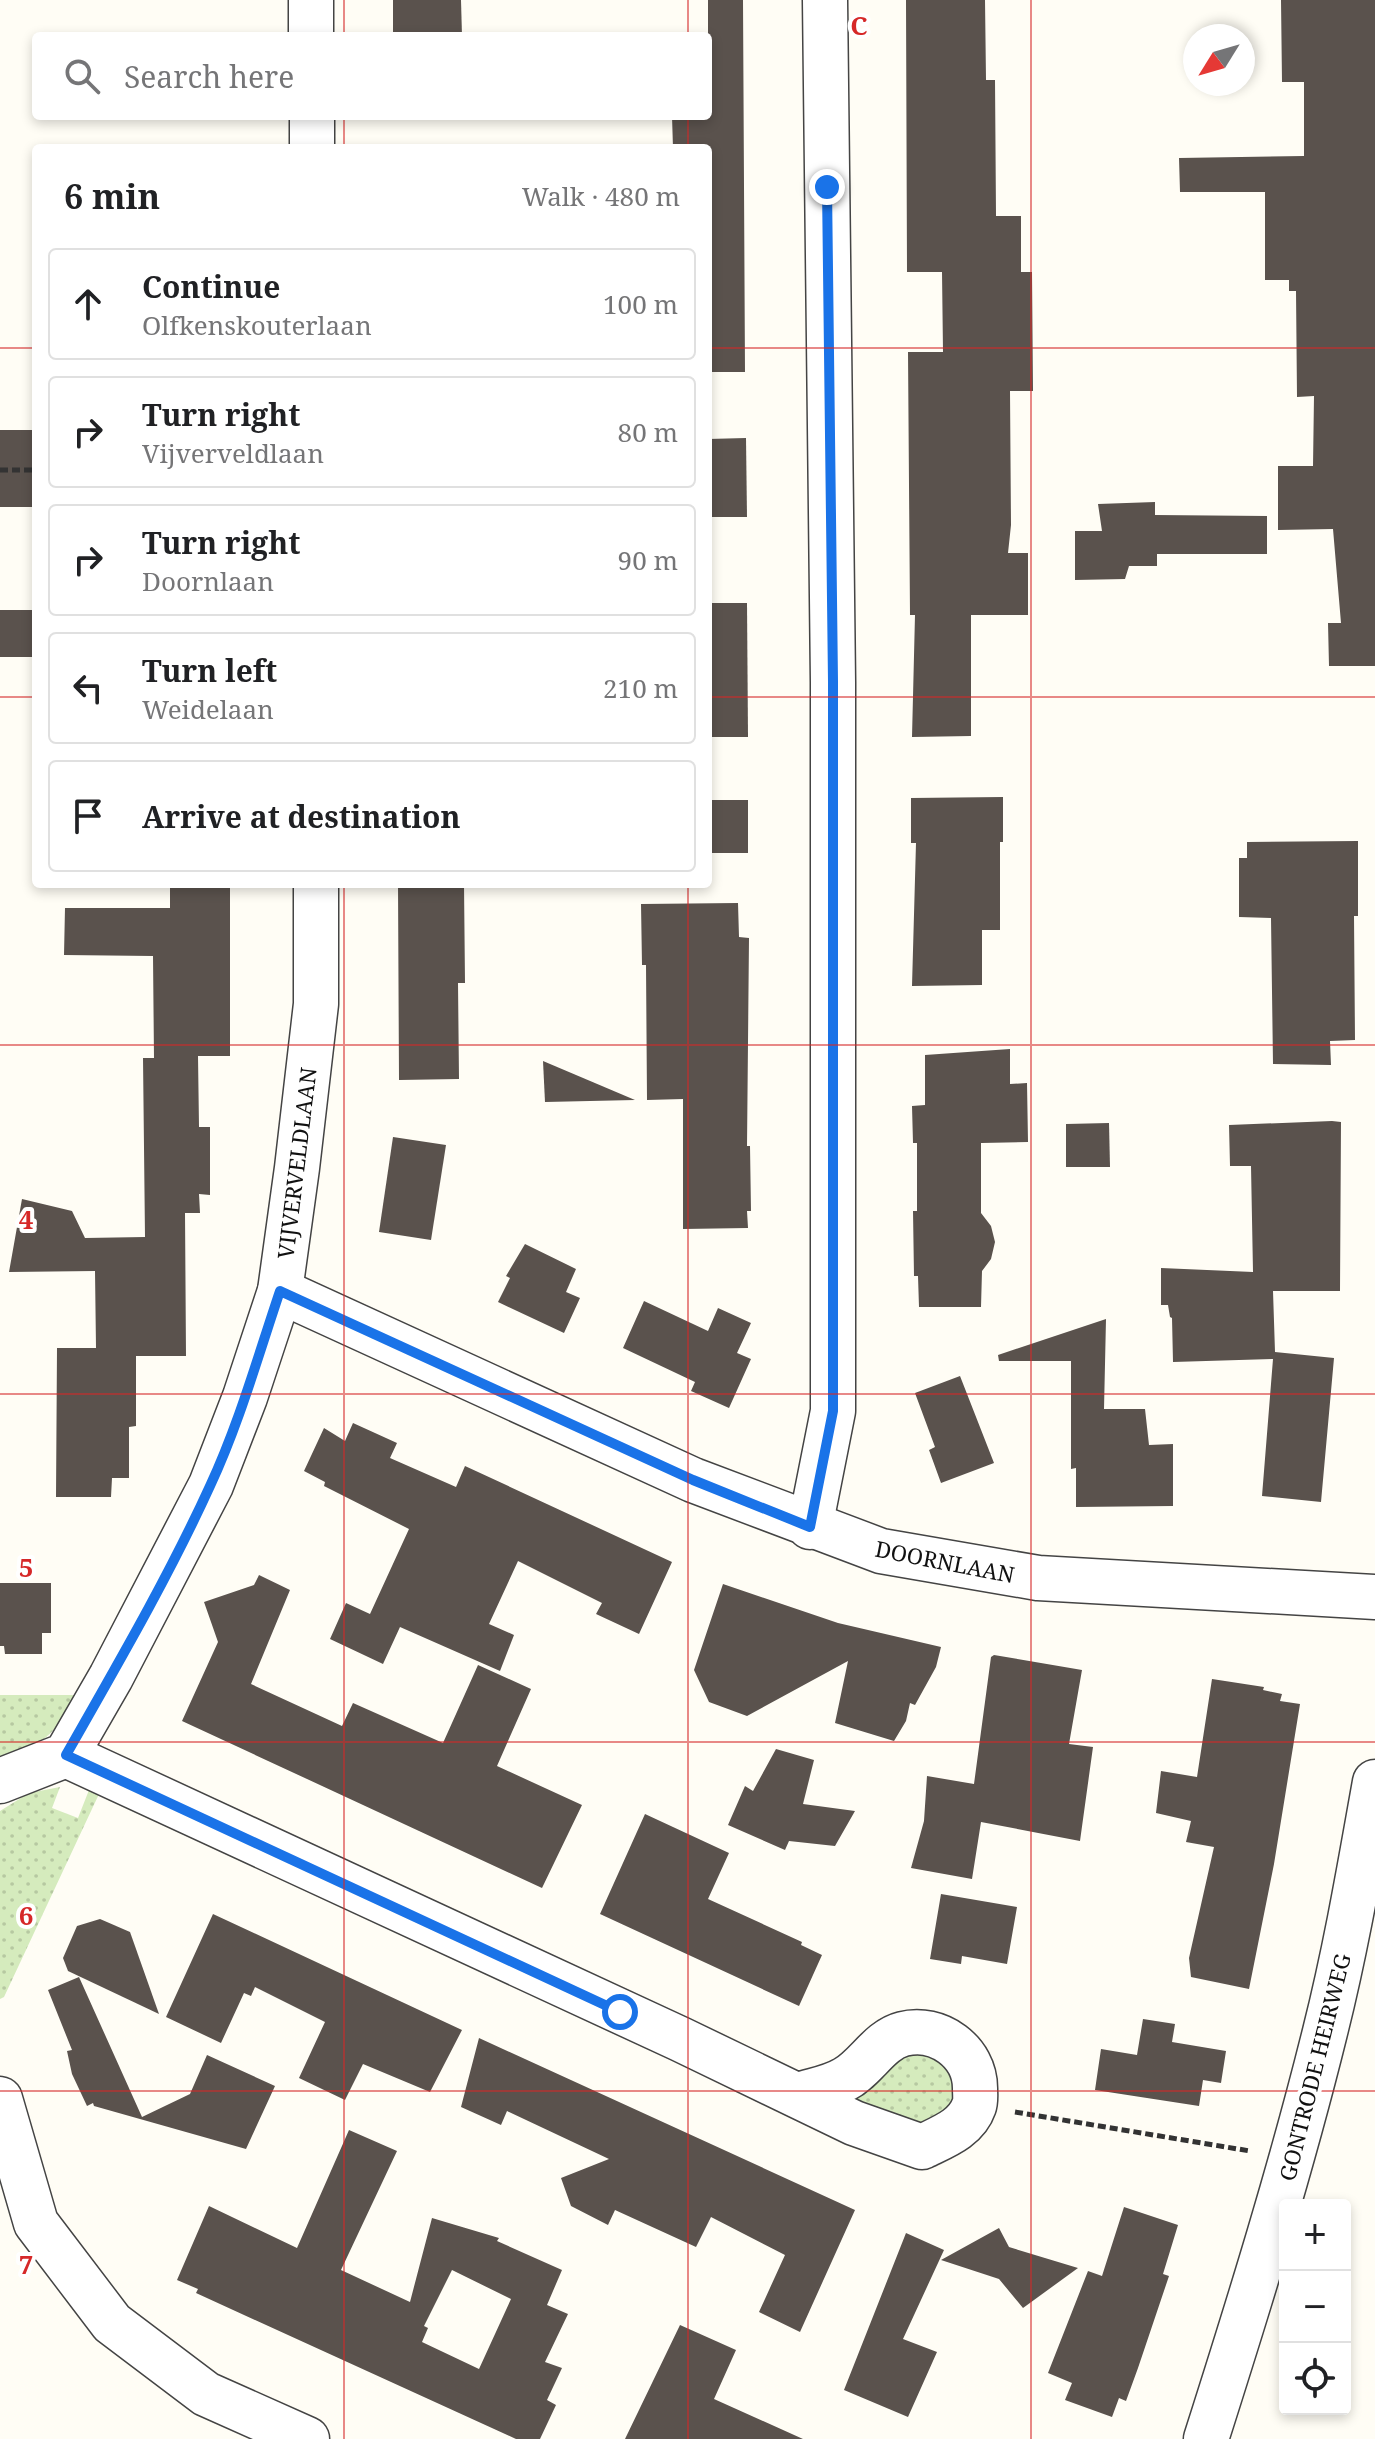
<!DOCTYPE html>
<meta charset="utf-8">
<style>
:root{--surface:#fff;--page:#f2f2f2;--text:#202124;--muted:#757577;--line:#e0e0e0}
body{margin:0;font-family:"Noto Serif",serif;background:var(--page);color:var(--text)}
.controls{position:absolute;right:24px;bottom:24px;display:grid;overflow:hidden;border-radius:8px;box-shadow:0 4px 12px #0003}
.controls button{width:72px;height:72px;display:grid;place-items:center;padding:0;border:0;border-bottom:2px solid var(--line);background:var(--surface);color:var(--text);font:40px sans-serif}
.compass{position:absolute;left:1183px;top:24px;width:72px;height:72px;border-radius:50%;background:var(--surface);box-shadow:0 4px 12px #0003;rotate:233deg}
.stop{position:absolute;width:24px;height:24px;margin:-18px;border:6px solid #1a73e8;border-radius:50%;background:#fff}
.stop.end{background:#1a73e8;border-color:#fff;box-shadow:0 2px 8px #0008}
.list{margin:0;padding:0;list-style:none}
h2{display:flex;justify-content:space-between;align-items:center;height:104px;margin:0;padding:0 32px;font-size:34px}
h2 small{font-size:26px;font-weight:400;color:var(--muted)}
.list li{display:grid;grid-template-columns:52px 1fr auto;gap:24px;align-items:center;box-sizing:border-box;height:112px;margin:0 16px 16px;padding:0 16px;border:2px solid var(--line);border-radius:8px}
.list b{display:block;font-size:30px;white-space:nowrap}
.list p{margin:0;font-size:26px;white-space:nowrap;color:var(--muted)}
.list em{font-size:26px;font-style:normal;color:var(--muted)}
.icon{flex:none;width:44px;height:44px;fill:none;stroke:currentColor;stroke-width:2;stroke-linecap:round;stroke-linejoin:round}
.map{position:relative;flex:none;width:1375px;height:2439px;overflow:hidden}
.search{position:absolute;background:var(--surface);box-shadow:0 4px 12px #0003;left:32px;top:32px;width:680px;height:88px;display:flex;align-items:center;gap:20px;box-sizing:border-box;padding:0 28px;border-radius:8px;color:var(--muted);font-size:30px}
.panel{position:absolute;background:var(--surface);box-shadow:0 4px 12px #0003;left:32px;top:144px;width:680px;height:744px;border-radius:8px}
.map>svg:first-child{display:block}
</style>
<div class="map">
<svg width="1375" height="2439" viewBox="0 0 1375 2439">
<defs>
<pattern id="grass-dots" width="8" height="8" patternUnits="userSpaceOnUse" patternTransform="scale(2)"><rect width="8" height="8" fill="#d5ebbd"/><path d="M2 2h.1M6 6h.1" fill="none" stroke="#b6c8a1" stroke-width="1.8" stroke-linecap="round"/></pattern>
</defs>
<rect width="100%" height="100%" fill="#fffdf5"/>
<g fill="url(#grass-dots)">
<path d="M 0,1695 L 77,1695 C 50,1740 48,1740 0,1760 Z"/>
<path d="M 60,1787 L 52,1808 L 78,1818 L 89,1790 L 99,1794 L 4,1997 L 0,1999 L 0,1811 L 29,1793 Z"/>
<path d="M 927,2052 L 951,2069 L 955,2097 L 950,2110 L 939,2119 L 915,2125 L 851,2098 L 901,2057 Z"/>
</g>
<g fill="#5a524d" fill-rule="evenodd">
<path d="M 393,0 L 461,0 L 462,36 L 393,36 Z"/>
<path d="M 708,0 L 743,0 L 745,372 L 708,372 L 708,148 L 673,148 L 672,116 L 708,116 Z"/>
<path d="M 906,0 L 985,0 L 986,80 L 995,80 L 996,216 L 1021,216 L 1021,272 L 1032,272 L 1033,391 L 1010,391 L 1011,525 L 1008,553 L 1028,553 L 1028,615 L 971,615 L 971,736 L 912,737 L 915,615 L 910,615 L 908,352 L 943,352 L 942,272 L 907,272 Z"/>
<path d="M 1281,0 L 1375,0 L 1375,666 L 1329,666 L 1328,623 L 1341,623 L 1333,529 L 1278,530 L 1278,466 L 1313,466 L 1314,396 L 1297,397 L 1296,291 L 1289,291 L 1289,280 L 1265,280 L 1265,192 L 1180,192 L 1179,158 L 1304,156 L 1304,82 L 1282,82 Z"/>
<rect x="0" y="430" width="36" height="77"/>
<path d="M 746,438 L 747,517 L 708,517 L 708,439 Z"/>
<path d="M 1155,502 L 1155,515 L 1267,516 L 1267,554 L 1157,554 L 1157,566 L 1129,566 L 1125,579 L 1075,580 L 1075,531 L 1102,531 L 1098,504 Z"/>
<path d="M 708,603 L 747,603 L 748,737 L 708,737 Z"/>
<rect x="0" y="610" width="36" height="47"/>
<path d="M 1003,797 L 1003,842 L 1000,842 L 1000,930 L 982,930 L 982,985 L 912,986 L 916,843 L 911,843 L 911,798 Z"/>
<rect x="708" y="800" width="40" height="53"/>
<path d="M 1358,841 L 1358,916 L 1354,916 L 1355,1040 L 1330,1041 L 1331,1065 L 1273,1064 L 1271,918 L 1239,917 L 1239,858 L 1247,858 L 1247,842 Z"/>
<path d="M 170,884 L 230,884 L 230,1056 L 198,1056 L 199,1127 L 210,1127 L 210,1195 L 199,1194 L 200,1213 L 185,1213 L 186,1356 L 136,1356 L 136,1426 L 129,1427 L 129,1478 L 112,1478 L 111,1497 L 56,1497 L 57,1348 L 96,1348 L 95,1271 L 9,1272 L 22,1199 L 72,1211 L 85,1238 L 145,1237 L 143,1058 L 154,1058 L 153,956 L 64,955 L 65,908 L 170,908 Z"/>
<path d="M 398,884 L 464,884 L 465,983 L 458,983 L 459,1079 L 399,1080 Z"/>
<path d="M 738,903 L 739,937 L 749,938 L 747,1146 L 750,1146 L 751,1211 L 747,1211 L 748,1228 L 683,1229 L 683,1099 L 647,1100 L 646,965 L 642,965 L 641,904 Z"/>
<path d="M 1010,1049 L 1010,1084 L 1027,1083 L 1028,1142 L 981,1143 L 981,1213 L 991,1226 L 995,1242 L 991,1259 L 982,1271 L 981,1307 L 919,1307 L 918,1276 L 914,1276 L 913,1211 L 917,1211 L 917,1143 L 913,1143 L 912,1106 L 925,1105 L 925,1055 Z"/>
<path d="M 543,1061 L 635,1100 L 545,1102 Z"/>
<path d="M 1332,1121 L 1341,1122 L 1340,1291 L 1273,1291 L 1275,1352 L 1334,1358 L 1321,1502 L 1262,1496 L 1273,1359 L 1173,1362 L 1172,1318 L 1170,1317 L 1168,1305 L 1161,1305 L 1161,1268 L 1253,1272 L 1251,1166 L 1230,1166 L 1229,1125 Z"/>
<path d="M 1109,1123 L 1110,1167 L 1066,1167 L 1066,1124 Z"/>
<path d="M 393,1137 L 446,1145 L 431,1240 L 379,1232 Z"/>
<path d="M 525,1244 L 576,1269 L 566,1292 L 580,1298 L 564,1333 L 498,1302 L 510,1278 L 506,1276 Z"/>
<path d="M 644,1301 L 708,1331 L 718,1308 L 751,1323 L 737,1353 L 751,1359 L 729,1408 L 691,1391 L 695,1382 L 623,1348 Z"/>
<path d="M 1106,1319 L 1104,1409 L 1145,1409 L 1149,1445 L 1173,1444 L 1173,1506 L 1076,1507 L 1076,1468 L 1071,1469 L 1071,1361 L 999,1361 L 998,1355 Z"/>
<path d="M 960,1376 L 994,1463 L 941,1483 L 929,1450 L 935,1447 L 915,1393 Z"/>
<path d="M 353,1423 L 397,1443 L 390,1458 L 456,1487 L 465,1466 L 672,1562 L 639,1634 L 596,1614 L 602,1603 L 518,1561 L 489,1624 L 514,1635 L 500,1671 L 400,1627 L 383,1664 L 330,1639 L 346,1603 L 370,1614 L 409,1529 L 324,1486 L 325,1482 L 304,1471 L 324,1428 L 345,1441 Z"/>
<path d="M 259,1575 L 290,1590 L 251,1684 L 342,1726 L 353,1703 L 443,1743 L 478,1665 L 531,1689 L 497,1766 L 582,1805 L 542,1888 L 182,1721 L 218,1642 L 204,1602 L 254,1585 Z"/>
<path d="M 0,1583 L 51,1583 L 51,1633 L 42,1633 L 42,1654 L 5,1654 L 4,1646 L 0,1646 Z"/>
<path d="M 723,1584 L 838,1623 L 941,1647 L 936,1667 L 915,1705 L 910,1703 L 906,1721 L 894,1741 L 835,1723 L 848,1661 L 747,1716 L 709,1702 L 694,1670 Z"/>
<path d="M 994,1655 L 1082,1670 L 1069,1744 L 1093,1747 L 1080,1841 L 981,1822 L 972,1879 L 911,1868 L 924,1821 L 927,1776 L 974,1784 L 991,1657 Z"/>
<path d="M 1212,1679 L 1264,1687 L 1263,1690 L 1282,1694 L 1280,1701 L 1300,1704 L 1274,1864 L 1249,1989 L 1191,1977 L 1189,1958 L 1214,1847 L 1186,1842 L 1191,1821 L 1156,1813 L 1161,1771 L 1197,1777 Z"/>
<path d="M 776,1749 L 814,1760 L 803,1804 L 855,1811 L 835,1846 L 789,1841 L 785,1850 L 728,1825 L 745,1786 L 753,1791 Z"/>
<path d="M 645,1814 L 729,1853 L 708,1899 L 802,1942 L 801,1945 L 822,1955 L 799,2006 L 600,1914 Z"/>
<path d="M 941,1894 L 1017,1907 L 1007,1964 L 962,1956 L 961,1964 L 930,1959 Z"/>
<path d="M 213,1914 L 462,2030 L 430,2092 L 363,2064 L 345,2100 L 299,2078 L 325,2022 L 255,1987 L 251,1996 L 244,1993 L 221,2043 L 166,2017 Z"/>
<path d="M 100,1919 L 130,1932 L 159,2014 L 68,1971 L 63,1958 L 77,1926 Z"/>
<path d="M 79,1977 L 142,2117 L 190,2094 L 207,2055 L 275,2086 L 246,2149 L 94,2106 L 93,2103 L 87,2106 L 72,2074 L 67,2051 L 72,2050 L 48,1990 Z"/>
<path d="M 1143,2019 L 1175,2024 L 1172,2042 L 1226,2051 L 1221,2083 L 1203,2080 L 1199,2106 L 1095,2090 L 1101,2049 L 1137,2055 Z"/>
<path d="M 479,2038 L 855,2210 L 800,2332 L 759,2312 L 785,2255 L 711,2217 L 696,2247 L 615,2210 L 608,2225 L 571,2206 L 561,2178 L 609,2159 L 507,2111 L 501,2125 L 461,2107 Z"/>
<path d="M 349,2130 L 397,2151 L 341,2270 L 410,2302 L 432,2218 L 499,2238 L 497,2241 L 562,2270 L 547,2305 L 568,2314 L 545,2362 L 562,2368 L 547,2400 L 556,2405 L 540,2439 L 516,2439 L 196,2293 L 198,2289 L 177,2280 L 209,2206 L 297,2248 ZM 452,2270 L 511,2299 L 479,2369 L 422,2342 L 428,2328 L 424,2326 Z"/>
<path d="M 1124,2207 L 1178,2225 L 1163,2274 L 1169,2276 L 1138,2368 L 1126,2401 L 1119,2398 L 1112,2417 L 1065,2400 L 1072,2383 L 1048,2373 L 1088,2271 L 1102,2276 Z"/>
<path d="M 999,2228 L 1009,2247 L 1078,2268 L 1023,2308 L 999,2279 L 941,2260 Z"/>
<path d="M 906,2233 L 944,2250 L 903,2339 L 937,2352 L 908,2417 L 844,2390 Z"/>
<path d="M 680,2325 L 736,2350 L 714,2399 L 803,2439 L 625,2439 Z"/>
</g>
<g fill="none" stroke-linecap="round" stroke-linejoin="round">
<defs>
<g id="minor">
<path d="M 311,0 L 311,36"/>
<path d="M 312,116 L 312,148"/>
<path d="M 280,1291 L 693,1480 L 881,1551 L 1038,1578 L 1375,1597"/>
<path d="M 810,1527 L 833,1411 L 833,682 L 825,0"/>
<path d="M 66,1755 L 680,2039 L 854,2123 L 922,2147 C 942,2137 966,2129 974,2106 C 976,2101 975,2094 975,2088 C 975,2052 938,2025 903,2034 C 879,2040 866,2068 845,2079 C 832,2087 814,2090 799,2095"/>
<path d="M 0,1781 L 66,1755 L 111,1677 L 211,1485 L 245,1397 L 280,1291 L 297,1168 L 316,1004 L 316,884"/>
<path d="M 0,2099 L 36,2223 L 112,2323 L 206,2394 L 307,2439"/>
<path d="M 1206,2439 C 1249,2304 1291,2169 1325,2032 C 1346,1949 1360,1866 1375,1782"/>
</g>
</defs>
<use href="#minor" stroke="#444" stroke-width="47"/>
<g stroke="#333" stroke-width="5" stroke-dasharray="8 4" stroke-linecap="butt">
<path d="M 0,470 L 36,470"/>
<path d="M 1015,2112 L 1250,2151"/>
</g>
<use href="#minor" stroke="#fff" stroke-width="44"/>
</g>
<g fill="none" stroke-linecap="round" stroke-linejoin="round">
<path stroke="#1a73e8" stroke-width="10" d="M 620,2012 L 66,1755 C 116,1667 168,1578 210,1486 C 239,1424 258,1356 280,1291 L 693,1480 L 810,1527 L 833,1411 L 833,682 L 827,187"/>
</g>
<path fill="none" stroke="#d62828" stroke-width="2" stroke-opacity="0.55" d="M 344,0 L 344,36M 688,0 L 688,36M 1031,0 L 1031,2439M 344,116 L 344,148M 688,116 L 688,148M 0,348 L 36,348M 708,348 L 1375,348M 0,697 L 36,697M 708,697 L 1375,697M 344,884 L 344,2439M 688,884 L 688,2439M 0,1045 L 1375,1045M 0,1394 L 1375,1394M 0,1742 L 1375,1742M 0,2091 L 1375,2091"/>
<g text-anchor="middle" dominant-baseline="central" stroke-width="8" stroke-linejoin="round" paint-order="stroke">
<g font-size="22" fill="#111" stroke="#fff">
<text transform="translate(296 1163) rotate(-83)">VIJVERVELDLAAN</text>
<text transform="translate(945 1561) rotate(11)">DOORNLAAN</text>
<text transform="translate(1314 2067) rotate(-76)">GONTRODE HEIRWEG</text>
</g>
</g>
<g font-size="26" text-anchor="middle" font-weight="bold" fill="#d62828" stroke="#fff" stroke-width="8" stroke-linejoin="round" paint-order="stroke">
<text x="859" y="35">C</text>
<text x="26" y="1229">4</text>
<text x="26" y="1577">5</text>
<text x="26" y="1925">6</text>
<text x="26" y="2274">7</text>
</g>
</svg>
<div class="controls">
<button>+</button>
<button>−</button>
<button><svg class="icon" aria-label="locate" viewBox="0 0 24 24"><circle cx="12" cy="12" r="6"/><path d="M12 2v4M12 18v4M2 12h4M18 12h4"/></svg></button>
</div>
<svg class="compass" viewBox="-18 -18 36 36"><path d="M0-13l5 13h-10z" fill="#e53935"/><path d="M0 13l5-13h-10z" fill="#757577"/></svg>
<div class="stop" style="left:620px;top:2012px"></div>
<div class="stop end" style="left:827px;top:187px"></div>
<div class="search"><svg class="icon" aria-label="search" viewBox="0 0 24 24"><circle cx="10" cy="10" r="6"/><path d="M15 15l6 6"/></svg>Search here</div>
<section class="panel">
<h2>6 min<small>Walk · 480 m</small></h2>
<ul class="list">
<li><svg class="icon" aria-label="ahead" viewBox="0 0 24 24"><path d="M12 20V5M6 11l6-6 6 6"/></svg><div><b>Continue</b><p>Olfkenskouterlaan</p></div><em>100 m</em></li>
<li><svg class="icon" aria-label="right" viewBox="0 0 24 24"><path d="M7 20v-9h11M14 6l5 5-5 5"/></svg><div><b>Turn right</b><p>Vijverveldlaan</p></div><em>80 m</em></li>
<li><svg class="icon" aria-label="right" viewBox="0 0 24 24"><path d="M7 20v-9h11M14 6l5 5-5 5"/></svg><div><b>Turn right</b><p>Doornlaan</p></div><em>90 m</em></li>
<li><svg class="icon" aria-label="left" viewBox="0 0 24 24"><path d="M17 20v-9H6M10 6l-5 5 5 5"/></svg><div><b>Turn left</b><p>Weidelaan</p></div><em>210 m</em></li>
<li><svg class="icon" aria-label="arrive" viewBox="0 0 24 24"><path d="M6 21V4h12l-3 4 3 4H6"/></svg><div><b>Arrive at destination</b></div></li>
</ul>
</section>
</div>
